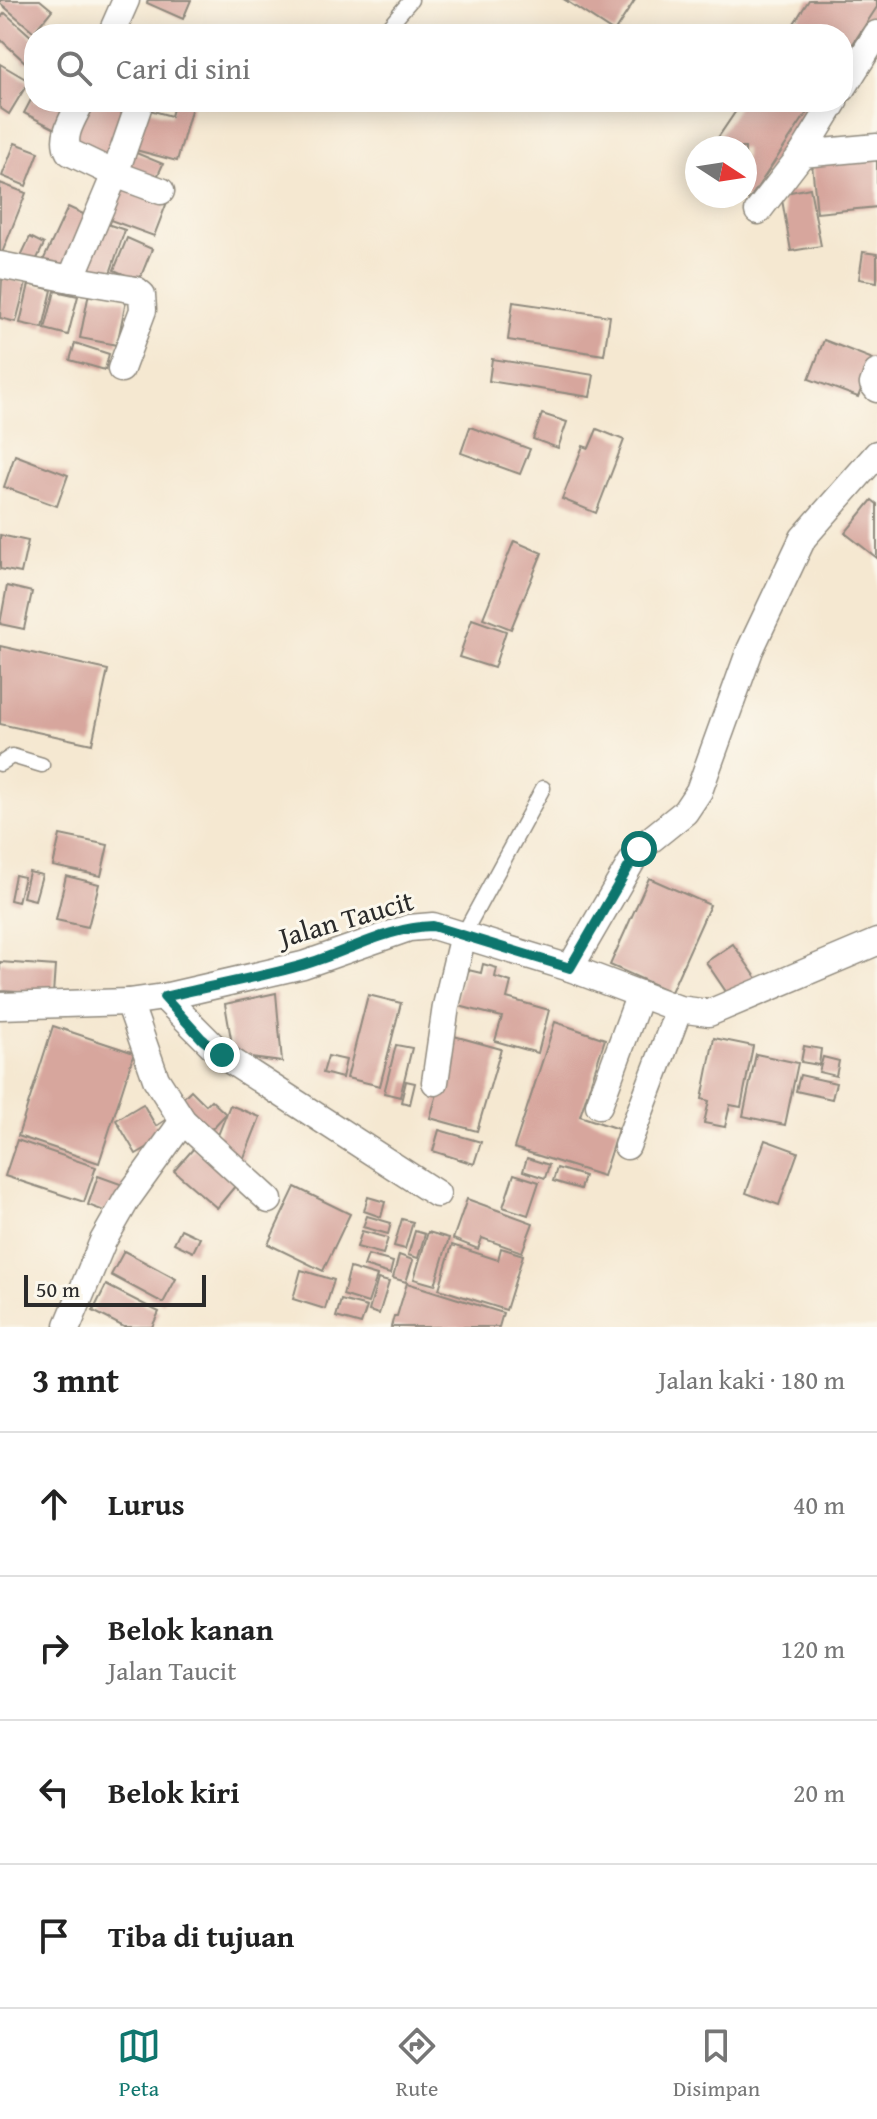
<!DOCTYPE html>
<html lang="id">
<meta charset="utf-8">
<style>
:root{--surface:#fff;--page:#f6f6f6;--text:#222;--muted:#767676;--line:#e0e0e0;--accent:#0f766e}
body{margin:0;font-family:"Gentium Book Plus",serif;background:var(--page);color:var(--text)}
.compass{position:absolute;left:685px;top:136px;width:72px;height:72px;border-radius:50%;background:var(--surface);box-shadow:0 4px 20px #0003;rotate:102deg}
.scale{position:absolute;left:24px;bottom:20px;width:182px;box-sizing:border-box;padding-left:8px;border:4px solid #2b2b2b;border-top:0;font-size:22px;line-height:28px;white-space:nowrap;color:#2b2b2b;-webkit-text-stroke:6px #fbf7ec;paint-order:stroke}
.stop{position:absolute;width:24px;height:24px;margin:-18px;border:6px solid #0f766e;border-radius:50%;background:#fff}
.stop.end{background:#0f766e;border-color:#fff;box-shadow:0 2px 8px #0008}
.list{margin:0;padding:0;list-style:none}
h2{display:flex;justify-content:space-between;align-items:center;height:104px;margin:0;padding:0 32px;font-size:34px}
h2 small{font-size:26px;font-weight:400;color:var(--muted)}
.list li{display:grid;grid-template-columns:52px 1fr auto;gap:24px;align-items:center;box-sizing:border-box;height:144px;padding:0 32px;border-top:2px solid var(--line)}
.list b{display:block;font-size:30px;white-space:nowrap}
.list p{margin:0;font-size:26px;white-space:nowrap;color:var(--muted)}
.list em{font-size:26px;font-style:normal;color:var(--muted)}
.icon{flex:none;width:44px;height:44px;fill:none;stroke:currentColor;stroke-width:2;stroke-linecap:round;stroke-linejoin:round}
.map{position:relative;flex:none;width:877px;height:1327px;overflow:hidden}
.search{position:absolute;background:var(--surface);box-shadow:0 4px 20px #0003;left:24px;right:24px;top:24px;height:88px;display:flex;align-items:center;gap:20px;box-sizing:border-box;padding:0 28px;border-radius:32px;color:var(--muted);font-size:30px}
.sheet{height:680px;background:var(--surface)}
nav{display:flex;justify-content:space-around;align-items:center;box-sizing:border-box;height:112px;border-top:2px solid var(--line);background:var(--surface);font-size:22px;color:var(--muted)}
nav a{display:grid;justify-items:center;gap:4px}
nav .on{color:var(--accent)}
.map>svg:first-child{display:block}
</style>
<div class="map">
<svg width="877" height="1327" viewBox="0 0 877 1327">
<rect width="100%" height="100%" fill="#fbf7ec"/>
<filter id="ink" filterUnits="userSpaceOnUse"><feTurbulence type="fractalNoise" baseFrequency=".0125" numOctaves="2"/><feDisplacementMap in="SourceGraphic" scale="16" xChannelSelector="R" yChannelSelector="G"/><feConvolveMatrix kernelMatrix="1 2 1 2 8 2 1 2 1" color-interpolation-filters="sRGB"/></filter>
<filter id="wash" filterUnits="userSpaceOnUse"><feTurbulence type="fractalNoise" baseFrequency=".006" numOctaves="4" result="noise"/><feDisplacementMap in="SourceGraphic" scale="32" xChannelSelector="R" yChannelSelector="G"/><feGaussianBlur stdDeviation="1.8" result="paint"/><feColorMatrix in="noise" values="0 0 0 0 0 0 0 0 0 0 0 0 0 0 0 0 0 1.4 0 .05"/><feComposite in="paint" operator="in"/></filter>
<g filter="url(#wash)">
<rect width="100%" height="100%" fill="#f5e8d1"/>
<g id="blocks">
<g fill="#d7a69d">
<path d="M 0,0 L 40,0 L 52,10 L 34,32 L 0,3 Z"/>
<path d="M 148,0 L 191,0 L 183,19 L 147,3 Z"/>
<path d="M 565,0 L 635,0 L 614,32 Z"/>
<path d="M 809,0 L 877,0 L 877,7 L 843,59 L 843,34 L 787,34 Z"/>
<path d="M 5,13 L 34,39 L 34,55 L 26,63 L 0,39 L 0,18 Z"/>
<path d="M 0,64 L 29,81 L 9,114 L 0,108 Z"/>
<path d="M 34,94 L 34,102 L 73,102 L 59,131 L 24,113 Z"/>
<path d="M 85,102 L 135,102 L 110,164 L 67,146 Z"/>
<path d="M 175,102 L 193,103 L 177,161 L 132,149 L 143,108 L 171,116 Z"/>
<path d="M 742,102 L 814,102 L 749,200 L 745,197 L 745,148 L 711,148 Z"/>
<path d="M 15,143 L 39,152 L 26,186 L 2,176 Z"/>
<path d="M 129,150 L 163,164 L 154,184 L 122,171 Z"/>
<path d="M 877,157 L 877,207 L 817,213 L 812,164 Z"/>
<path d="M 0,183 L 26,193 L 0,258 Z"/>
<path d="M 115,183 L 167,202 L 154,236 L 102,217 Z"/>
<path d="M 810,188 L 821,246 L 791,251 L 781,194 Z"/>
<path d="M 68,207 L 92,218 L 66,275 L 42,263 Z"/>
<path d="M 98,221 L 125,230 L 107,282 L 80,272 Z"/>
<path d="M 30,237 L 44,244 L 35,263 L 21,256 Z"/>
<path d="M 127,238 L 152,249 L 139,281 L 114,270 Z"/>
<path d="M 863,252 L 877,254 L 877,282 L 859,279 Z"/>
<path d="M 2,278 L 26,283 L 16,322 L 0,318 Z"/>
<path d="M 29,284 L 52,290 L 43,328 L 20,323 Z"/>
<path d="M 55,291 L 78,296 L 68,335 L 45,329 Z"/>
<path d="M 89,293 L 126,301 L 117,345 L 80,338 Z"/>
<path d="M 513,302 L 610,316 L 604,355 L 508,340 Z"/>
<path d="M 824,340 L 873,359 L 858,397 L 809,379 Z"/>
<path d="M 75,343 L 109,354 L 105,370 L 70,360 Z"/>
<path d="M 492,359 L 594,375 L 590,397 L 489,381 Z"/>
<path d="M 542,414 L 567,422 L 558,448 L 533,439 Z"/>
<path d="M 470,427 L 530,449 L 520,474 L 461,453 Z"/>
<path d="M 597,429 L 624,440 L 596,513 L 562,499 L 583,446 L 589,448 Z"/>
<path d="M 15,455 L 68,475 L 57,506 L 4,487 Z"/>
<path d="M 872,500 L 877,504 L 877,558 L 845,533 Z"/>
<path d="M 0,535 L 28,541 L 21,573 L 0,569 Z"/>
<path d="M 514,541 L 542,553 L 511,629 L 483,618 Z"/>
<path d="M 7,586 L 32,592 L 24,629 L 0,624 Z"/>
<path d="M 472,619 L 506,631 L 494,668 L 459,657 Z"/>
<path d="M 0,646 L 108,670 L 92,744 L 0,724 Z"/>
<path d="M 60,835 L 108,845 L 101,876 L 53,866 Z"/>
<path d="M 29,872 L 42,875 L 35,900 L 23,897 Z"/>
<path d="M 15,875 L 24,877 L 18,902 L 10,900 Z"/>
<path d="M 66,876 L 99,884 L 88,927 L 56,920 Z"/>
<path d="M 649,878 L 710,905 L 671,992 L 610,965 Z"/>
<path d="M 733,944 L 758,980 L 731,999 L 706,962 Z"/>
<path d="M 0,962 L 55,966 L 53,994 L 0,991 Z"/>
<path d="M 483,964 L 497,968 L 495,977 L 511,982 L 507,998 L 549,1010 L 538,1053 L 495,1041 L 502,1017 L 455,1005 L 464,969 L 481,973 Z"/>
<path d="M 276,993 L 282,1062 L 234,1056 L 225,1004 Z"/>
<path d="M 368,995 L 401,1003 L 380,1086 L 347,1078 Z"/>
<path d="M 555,1022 L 605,1039 L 580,1116 L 618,1129 L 603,1176 L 514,1148 Z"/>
<path d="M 53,1026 L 134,1053 L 99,1163 L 18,1136 Z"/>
<path d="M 454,1036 L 501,1049 L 477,1131 L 430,1118 Z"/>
<path d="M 714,1038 L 753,1046 L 741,1107 L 730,1105 L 725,1127 L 704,1123 L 709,1101 L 702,1099 Z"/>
<path d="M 396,1045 L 412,1048 L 400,1097 L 384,1093 Z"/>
<path d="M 804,1046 L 821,1049 L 819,1065 L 801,1062 Z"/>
<path d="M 756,1054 L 798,1063 L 785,1125 L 743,1116 Z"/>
<path d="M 328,1056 L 346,1060 L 342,1078 L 323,1073 Z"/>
<path d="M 823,1057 L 839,1061 L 836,1076 L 819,1072 Z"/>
<path d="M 800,1075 L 836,1083 L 832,1099 L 796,1091 Z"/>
<path d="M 406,1081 L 415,1083 L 410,1104 L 401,1102 Z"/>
<path d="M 191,1090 L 206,1105 L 211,1100 L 226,1114 L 207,1134 L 177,1104 Z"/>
<path d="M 143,1104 L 156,1126 L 167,1119 L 174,1132 L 136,1154 L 116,1120 Z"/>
<path d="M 230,1105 L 260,1117 L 243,1160 L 213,1148 Z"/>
<path d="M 439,1130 L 481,1142 L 474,1164 L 433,1151 Z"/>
<path d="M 17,1140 L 96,1167 L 84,1202 L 5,1176 Z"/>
<path d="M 765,1140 L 798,1152 L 779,1205 L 746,1193 Z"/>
<path d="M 194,1148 L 236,1185 L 217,1208 L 174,1171 Z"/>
<path d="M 527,1158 L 549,1165 L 545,1178 L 523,1171 Z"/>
<path d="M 557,1168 L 584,1176 L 580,1189 L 553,1181 Z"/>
<path d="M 514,1174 L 539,1182 L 528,1215 L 503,1207 Z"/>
<path d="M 98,1176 L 126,1186 L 115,1215 L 88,1205 Z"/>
<path d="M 295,1187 L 350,1214 L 323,1271 L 268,1244 Z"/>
<path d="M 368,1197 L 385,1202 L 381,1217 L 364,1211 Z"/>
<path d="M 467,1199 L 533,1223 L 522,1252 L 482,1238 L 478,1249 L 453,1239 Z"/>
<path d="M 367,1216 L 391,1223 L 388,1234 L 363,1227 Z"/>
<path d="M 402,1219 L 413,1222 L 405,1249 L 394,1246 Z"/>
<path d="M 181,1229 L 200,1238 L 193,1252 L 174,1243 Z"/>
<path d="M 362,1231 L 388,1238 L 383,1254 L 357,1247 Z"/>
<path d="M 415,1231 L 425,1234 L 418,1258 L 408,1255 Z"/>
<path d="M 428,1232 L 449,1238 L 435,1285 L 414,1279 Z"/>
<path d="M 452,1245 L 498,1260 L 501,1248 L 523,1255 L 506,1310 L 439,1289 Z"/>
<path d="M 124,1251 L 176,1279 L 163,1303 L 111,1275 Z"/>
<path d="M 368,1255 L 393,1262 L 390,1274 L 364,1266 Z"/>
<path d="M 399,1255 L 413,1260 L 406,1282 L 393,1278 Z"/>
<path d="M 350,1268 L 377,1276 L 368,1303 L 343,1295 Z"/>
<path d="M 301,1270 L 334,1280 L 325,1309 L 293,1299 Z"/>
<path d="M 378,1279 L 389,1282 L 379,1314 L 369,1311 Z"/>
<path d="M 407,1283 L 503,1313 L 499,1327 L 391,1327 L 394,1316 L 397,1316 Z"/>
<path d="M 106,1285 L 159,1312 L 152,1327 L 124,1327 L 93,1311 Z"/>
<path d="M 341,1300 L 367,1307 L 361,1324 L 336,1317 Z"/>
</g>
</g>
</g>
<g filter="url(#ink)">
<use href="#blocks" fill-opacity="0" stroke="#908a7e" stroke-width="2"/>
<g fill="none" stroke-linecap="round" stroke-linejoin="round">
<defs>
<g id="service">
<path d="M 387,28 L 411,0"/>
<path d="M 0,764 L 12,756 L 42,765"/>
<path d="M 463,935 L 543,788"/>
</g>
<g id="minor">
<path d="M 111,34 L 126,0"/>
<path d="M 843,88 L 877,34"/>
<path d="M 140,102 L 115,174 L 161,191"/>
<path d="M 802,154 L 877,147"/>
<path d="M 758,211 L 802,154 L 834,102"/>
<path d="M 0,265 L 71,279 L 115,174 L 69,152 C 60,136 74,117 81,102"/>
<path d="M 71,279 L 136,290 L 142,295 L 143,310 L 121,369"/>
<path d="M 877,373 L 873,384 L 877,389"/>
<path d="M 570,968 L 639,849 L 685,812 L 699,791 L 750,650 L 803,538 L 877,454"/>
<path d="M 164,997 L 222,1055 L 437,1194"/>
<path d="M 129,1002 L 156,1079 L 183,1121 L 269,1200"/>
<path d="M 0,1006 L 129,1002 L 164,997 L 303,965 L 409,928 L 433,926 L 570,968 L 679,1009 L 709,1013 L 877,942"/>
<path d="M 435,1082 L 446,1006 L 463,935"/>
<path d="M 599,1105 L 640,994"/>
<path d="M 627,1146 L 679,1009"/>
<path d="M 68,1325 L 103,1241 L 127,1199 L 183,1121"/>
</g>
</defs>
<use href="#service" stroke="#908a7e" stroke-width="17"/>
<use href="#minor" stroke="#908a7e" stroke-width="29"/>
<use href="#service" stroke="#fff" stroke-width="14"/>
<use href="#minor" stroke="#fff" stroke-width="26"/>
</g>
</g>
<g fill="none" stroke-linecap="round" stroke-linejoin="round" filter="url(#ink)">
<path stroke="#0f766e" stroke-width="10" d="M 222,1055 L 202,1039 L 164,997 C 210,986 258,978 303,965 C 346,953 387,927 433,926 L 570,968 L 639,849"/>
</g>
<g text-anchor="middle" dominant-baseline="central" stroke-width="6" stroke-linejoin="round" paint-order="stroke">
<g font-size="28" fill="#2b2b2b" stroke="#fbf7ec">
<text transform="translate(346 918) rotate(-16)">Jalan Taucit</text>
</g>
</g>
</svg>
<svg class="compass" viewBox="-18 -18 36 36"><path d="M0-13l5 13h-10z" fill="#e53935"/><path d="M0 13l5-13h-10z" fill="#767676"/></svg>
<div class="scale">50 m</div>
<div class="stop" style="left:639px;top:849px"></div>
<div class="stop end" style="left:222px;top:1055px"></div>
<div class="search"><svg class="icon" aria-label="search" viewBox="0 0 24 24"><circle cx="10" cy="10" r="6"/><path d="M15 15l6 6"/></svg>Cari di sini</div>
</div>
<section class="sheet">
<h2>3 mnt<small>Jalan kaki · 180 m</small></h2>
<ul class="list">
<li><svg class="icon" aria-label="ahead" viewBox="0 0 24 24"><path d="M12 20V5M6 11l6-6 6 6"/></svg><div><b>Lurus</b></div><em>40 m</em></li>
<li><svg class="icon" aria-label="right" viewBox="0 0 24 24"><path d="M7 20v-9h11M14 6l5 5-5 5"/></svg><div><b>Belok kanan</b><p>Jalan Taucit</p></div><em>120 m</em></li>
<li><svg class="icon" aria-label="left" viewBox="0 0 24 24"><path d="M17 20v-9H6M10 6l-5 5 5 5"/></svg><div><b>Belok kiri</b></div><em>20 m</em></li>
<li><svg class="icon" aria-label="arrive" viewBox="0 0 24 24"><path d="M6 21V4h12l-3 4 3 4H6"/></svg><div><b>Tiba di tujuan</b></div></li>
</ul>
</section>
<nav>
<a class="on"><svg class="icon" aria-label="map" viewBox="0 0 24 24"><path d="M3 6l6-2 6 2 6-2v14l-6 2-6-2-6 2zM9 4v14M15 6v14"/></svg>Peta</a>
<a><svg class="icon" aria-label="directions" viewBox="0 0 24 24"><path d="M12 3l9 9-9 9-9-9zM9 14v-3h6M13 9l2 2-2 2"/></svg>Rute</a>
<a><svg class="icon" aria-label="saved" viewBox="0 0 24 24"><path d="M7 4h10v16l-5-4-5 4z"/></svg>Disimpan</a>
</nav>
